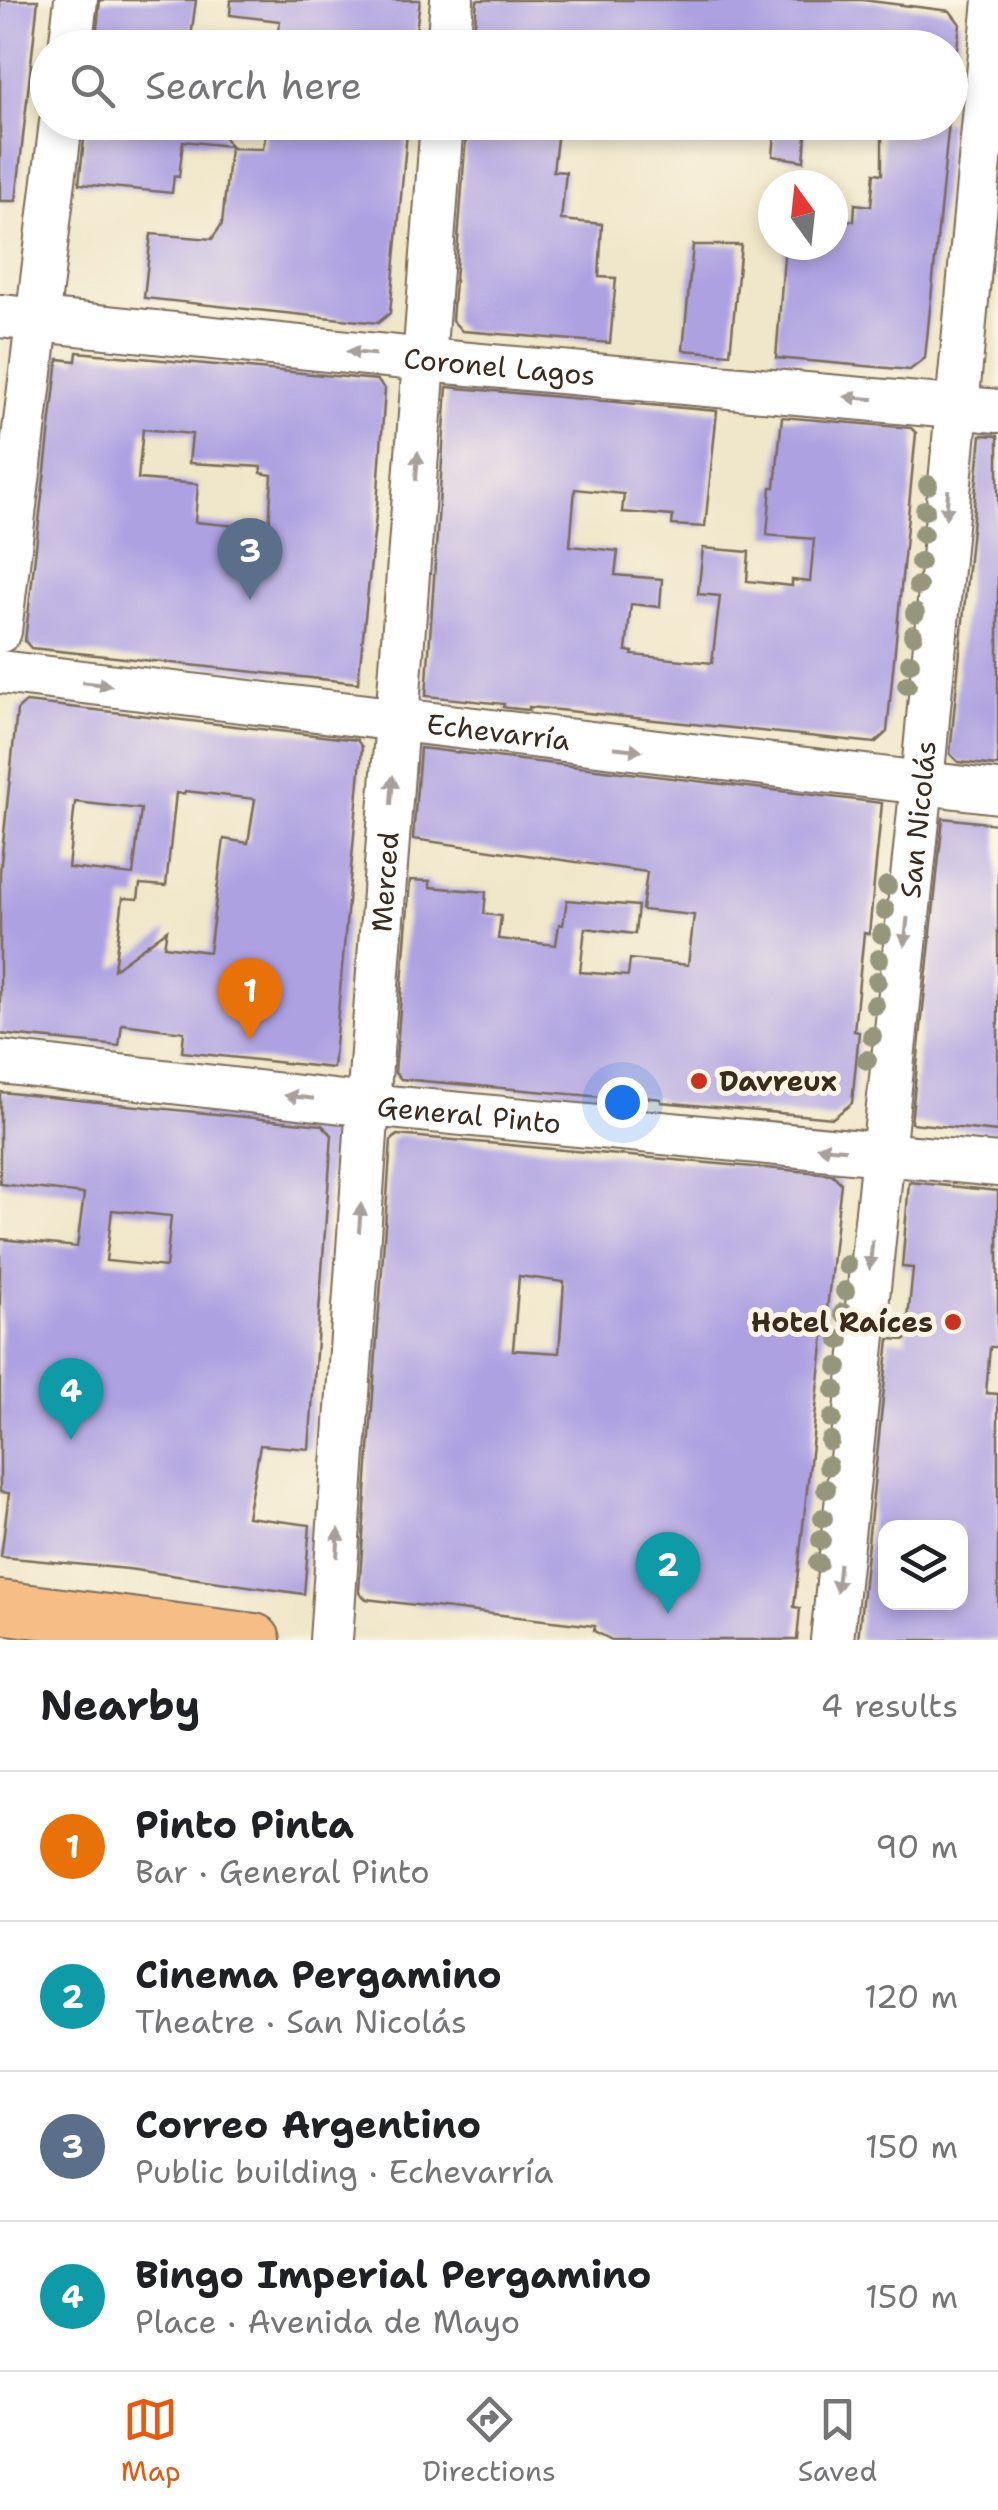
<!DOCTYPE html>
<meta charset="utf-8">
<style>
:root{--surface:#fff;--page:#f2f2f2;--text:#202124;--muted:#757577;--line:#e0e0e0;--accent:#ea580c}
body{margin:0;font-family:"Shantell Sans",sans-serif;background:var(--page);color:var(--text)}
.controls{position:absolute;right:30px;bottom:30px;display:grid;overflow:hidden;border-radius:20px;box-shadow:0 5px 15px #0003}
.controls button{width:90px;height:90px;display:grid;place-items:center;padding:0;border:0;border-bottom:2px solid var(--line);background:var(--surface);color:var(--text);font:50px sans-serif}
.compass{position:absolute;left:758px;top:170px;width:90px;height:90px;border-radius:50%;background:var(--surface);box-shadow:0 5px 15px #0003;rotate:345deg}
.you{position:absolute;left:622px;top:1102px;width:35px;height:35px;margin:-25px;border:8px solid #fff;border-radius:50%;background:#1a73e8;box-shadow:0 0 0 15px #1a73e833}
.badge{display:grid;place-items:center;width:65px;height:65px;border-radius:50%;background:var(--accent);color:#fff;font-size:32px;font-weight:700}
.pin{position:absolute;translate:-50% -82px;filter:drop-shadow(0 2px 5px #0008)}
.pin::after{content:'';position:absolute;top:52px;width:35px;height:30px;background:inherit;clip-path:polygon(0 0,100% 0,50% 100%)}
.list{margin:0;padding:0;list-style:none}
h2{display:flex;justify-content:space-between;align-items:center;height:130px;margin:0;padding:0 40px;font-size:42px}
h2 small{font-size:32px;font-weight:400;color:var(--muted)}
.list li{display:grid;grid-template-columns:65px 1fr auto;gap:30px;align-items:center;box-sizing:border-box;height:150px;padding:0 40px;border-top:2px solid var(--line)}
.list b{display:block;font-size:38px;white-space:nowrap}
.list p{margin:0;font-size:32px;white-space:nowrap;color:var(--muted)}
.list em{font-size:32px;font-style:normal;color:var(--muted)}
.icon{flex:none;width:55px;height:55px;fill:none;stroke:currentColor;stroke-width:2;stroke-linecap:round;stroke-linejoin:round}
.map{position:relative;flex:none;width:998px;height:1640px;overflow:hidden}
.search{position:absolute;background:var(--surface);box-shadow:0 5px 15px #0003;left:30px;right:30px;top:30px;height:110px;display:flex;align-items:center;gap:25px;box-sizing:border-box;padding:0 35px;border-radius:55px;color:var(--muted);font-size:38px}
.sheet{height:730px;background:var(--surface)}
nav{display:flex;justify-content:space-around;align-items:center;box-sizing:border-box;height:140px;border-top:2px solid var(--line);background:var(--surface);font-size:28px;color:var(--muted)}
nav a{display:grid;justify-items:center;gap:5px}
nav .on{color:var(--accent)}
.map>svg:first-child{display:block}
</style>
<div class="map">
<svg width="998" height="1640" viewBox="0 0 998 1640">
<rect width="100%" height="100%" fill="#fcf5e5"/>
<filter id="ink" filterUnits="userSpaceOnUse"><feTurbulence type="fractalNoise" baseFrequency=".01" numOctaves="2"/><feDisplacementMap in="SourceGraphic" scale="20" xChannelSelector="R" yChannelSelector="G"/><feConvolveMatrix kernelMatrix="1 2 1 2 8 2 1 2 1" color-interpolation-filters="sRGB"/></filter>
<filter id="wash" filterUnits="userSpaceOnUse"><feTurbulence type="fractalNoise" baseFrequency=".0048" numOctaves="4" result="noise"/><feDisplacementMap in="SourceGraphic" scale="40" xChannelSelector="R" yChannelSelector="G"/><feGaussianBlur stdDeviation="2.25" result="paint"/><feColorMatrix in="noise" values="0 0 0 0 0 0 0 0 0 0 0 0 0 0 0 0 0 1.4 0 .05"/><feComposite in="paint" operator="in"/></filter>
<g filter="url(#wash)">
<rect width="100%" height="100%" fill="#f0e6c9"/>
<g id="blocks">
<g fill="#ada1e2" fill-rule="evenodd">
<path d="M 0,0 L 38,0 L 16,201 L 0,201 Z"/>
<path d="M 100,0 L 196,0 L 190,45 L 187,48 L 95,48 Z"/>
<path d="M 231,0 L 420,0 L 414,48 L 336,48 L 337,40 L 277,36 L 280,21 L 230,15 Z"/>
<path d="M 477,0 L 862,0 L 950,11 L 960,24 L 957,48 L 671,48 L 671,42 L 627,36 L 626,48 L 473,48 Z"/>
<path d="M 110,122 L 215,122 L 230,146 L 183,141 L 179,177 L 174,176 L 172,193 L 79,184 L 85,131 L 108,133 Z"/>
<path d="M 268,122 L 408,122 L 390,313 L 378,323 L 144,298 L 151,234 L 212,239 L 222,224 L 230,148 L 263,149 Z"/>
<path d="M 467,122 L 554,122 L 553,130 L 558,131 L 553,171 L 566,172 L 561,220 L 602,224 L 599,277 L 616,278 L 610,343 L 462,331 L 452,320 Z"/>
<path d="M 882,122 L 949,122 L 925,358 L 910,370 L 776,358 L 785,245 L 833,245 L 833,218 L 854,221 L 855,204 L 871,206 L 874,173 L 882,174 Z"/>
<path d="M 775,133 L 806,135 L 804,161 L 773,156 Z"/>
<path d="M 693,245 L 741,245 L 730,354 L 683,350 Z"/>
<path d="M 77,352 L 377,380 L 385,389 L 377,506 L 358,683 L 31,648 L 25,641 L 58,359 L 76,361 ZM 143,429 L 192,434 L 189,463 L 262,467 L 261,473 L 272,475 L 269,529 L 195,522 L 198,484 L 138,479 Z"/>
<path d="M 447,387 L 717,411 L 705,527 L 672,525 L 673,516 L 622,512 L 624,494 L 575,489 L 570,546 L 618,551 L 615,575 L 662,579 L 660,607 L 631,604 L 626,651 L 633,652 L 632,655 L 712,663 L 720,596 L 698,594 L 703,548 L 749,552 L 747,581 L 792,586 L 792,580 L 810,582 L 814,539 L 767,535 L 771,487 L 775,487 L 782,417 L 911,428 L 916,433 L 887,732 L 875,743 L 529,707 L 529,710 L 509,708 L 503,707 L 504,704 L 426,696 Z"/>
<path d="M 981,435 L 998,436 L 998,766 L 958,762 L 950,754 Z"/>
<path d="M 26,702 L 357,740 L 362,747 L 333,1068 L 182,1052 L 184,1032 L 122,1024 L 119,1046 L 0,1034 L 0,872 L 17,710 ZM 185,791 L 255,799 L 248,843 L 224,839 L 209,952 L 164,946 L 167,930 L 114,969 L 123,898 L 138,899 L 140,884 L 166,886 L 176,793 L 184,794 ZM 75,802 L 141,809 L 133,875 L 68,868 Z"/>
<path d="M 420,748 L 882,803 L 869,934 L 864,933 L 854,1031 L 859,1032 L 852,1103 L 833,1118 L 661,1102 L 661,1099 L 613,1094 L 613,1098 L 401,1079 L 395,1073 L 410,880 L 430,881 L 430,887 L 486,892 L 484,914 L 501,916 L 498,939 L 556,945 L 559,924 L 563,925 L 567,900 L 638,906 L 635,934 L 585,928 L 580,972 L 628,976 L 630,959 L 688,965 L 694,915 L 642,910 L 647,872 L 413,839 Z"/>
<path d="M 943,818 L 998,824 L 998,1132 L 911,1123 Z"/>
<path d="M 0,1092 L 322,1125 L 332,1135 L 309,1449 L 260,1445 L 247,1517 L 310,1525 L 304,1594 L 128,1569 L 1,1557 L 9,1493 L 0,1492 L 0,1239 L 77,1247 L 84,1194 L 0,1184 ZM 112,1210 L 171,1216 L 166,1267 L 106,1261 Z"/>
<path d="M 397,1135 L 832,1174 L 841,1183 L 794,1607 L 800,1608 L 797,1640 L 612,1640 L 594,1631 L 595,1626 L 366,1599 L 359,1592 L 391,1141 ZM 519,1276 L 564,1282 L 559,1353 L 513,1350 Z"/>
<path d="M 909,1182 L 998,1191 L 998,1347 L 990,1347 L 986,1393 L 998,1394 L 998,1640 L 858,1640 L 889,1339 L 906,1340 L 913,1268 L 902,1267 ZM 886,1528 L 960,1528 L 960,1602 L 886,1602 Z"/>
</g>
</g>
</g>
<g filter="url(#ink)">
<use href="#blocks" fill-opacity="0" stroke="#7a6c5a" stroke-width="2.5"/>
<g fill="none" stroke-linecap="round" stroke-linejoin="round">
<defs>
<g id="minor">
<path d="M 70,48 L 76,0"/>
<path d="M 448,48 L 452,0"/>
<path id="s1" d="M 0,316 L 425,360 L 998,411"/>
<path d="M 0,631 L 61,122"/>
<path id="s2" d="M 0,672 L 998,792"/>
<path id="s3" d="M 0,1062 L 368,1105 L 998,1165"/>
<path id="s4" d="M 331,1640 L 368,1105 L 442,122"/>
<path id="s5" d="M 832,1640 L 922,783 L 995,0"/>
</g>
<path id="major" d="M 0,1607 L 254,1640"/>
</defs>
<use href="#minor" stroke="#7a6c5a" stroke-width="46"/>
<use href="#major" stroke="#7a6c5a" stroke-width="56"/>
<use href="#minor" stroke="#fff" stroke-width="42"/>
<use href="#major" stroke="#f6be86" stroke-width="52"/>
</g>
<g fill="#96967c">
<circle cx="928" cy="485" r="10"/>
<circle cx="925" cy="510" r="10"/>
<circle cx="923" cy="534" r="10"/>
<circle cx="920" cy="562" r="10"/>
<circle cx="918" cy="586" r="10"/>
<circle cx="915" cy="613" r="10"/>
<circle cx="913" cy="635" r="10"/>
<circle cx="910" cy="663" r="10"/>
<circle cx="907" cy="685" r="10"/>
<circle cx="887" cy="886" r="10"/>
<circle cx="885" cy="910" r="10"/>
<circle cx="882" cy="934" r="10"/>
<circle cx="879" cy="959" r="10"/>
<circle cx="877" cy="981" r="10"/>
<circle cx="875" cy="1005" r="10"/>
<circle cx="872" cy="1036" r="10"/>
<circle cx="867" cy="1060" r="10"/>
<circle cx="847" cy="1265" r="10"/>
<circle cx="845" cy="1291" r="10"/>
<circle cx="843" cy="1313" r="10"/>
<circle cx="840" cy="1340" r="10"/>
<circle cx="838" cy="1367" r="10"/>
<circle cx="835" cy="1390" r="10"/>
<circle cx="832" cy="1419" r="10"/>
<circle cx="830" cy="1441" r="10"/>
<circle cx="828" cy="1466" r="10"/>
<circle cx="826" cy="1489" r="10"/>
<circle cx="823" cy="1518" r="10"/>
<circle cx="821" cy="1540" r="10"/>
<circle cx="818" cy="1563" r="10"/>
</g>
<defs><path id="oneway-solid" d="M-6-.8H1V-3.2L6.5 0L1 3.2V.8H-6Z" transform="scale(2.5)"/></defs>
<g fill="#a79f9a">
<use href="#oneway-solid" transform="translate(361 353) rotate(-174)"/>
<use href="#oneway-solid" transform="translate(859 398) rotate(-175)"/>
<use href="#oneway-solid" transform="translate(417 466) rotate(-86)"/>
<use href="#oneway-solid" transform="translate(947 504) rotate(95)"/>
<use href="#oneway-solid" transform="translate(97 684) rotate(7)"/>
<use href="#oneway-solid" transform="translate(628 749) rotate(7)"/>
<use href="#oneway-solid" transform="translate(392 790) rotate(-86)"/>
<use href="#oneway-solid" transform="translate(906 932) rotate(96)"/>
<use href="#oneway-solid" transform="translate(299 1097) rotate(-173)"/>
<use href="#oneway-solid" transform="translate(831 1148) rotate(-175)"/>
<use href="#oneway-solid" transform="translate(360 1218) rotate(-86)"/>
<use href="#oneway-solid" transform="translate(871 1255) rotate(96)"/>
<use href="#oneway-solid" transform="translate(338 1543) rotate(-86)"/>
<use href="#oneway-solid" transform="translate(838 1578) rotate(96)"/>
</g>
</g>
<g fill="#c8321e" stroke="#fcf5e5" stroke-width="4">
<circle cx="699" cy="1081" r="10"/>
<circle cx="953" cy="1322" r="10"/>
</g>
<g text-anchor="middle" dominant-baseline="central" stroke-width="10" stroke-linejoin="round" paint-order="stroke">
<g font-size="28" fill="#3b2a1e" stroke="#fcf5e5">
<text stroke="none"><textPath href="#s1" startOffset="502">Coronel Lagos</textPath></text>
<text stroke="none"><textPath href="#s2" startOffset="502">Echevarría</textPath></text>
<text stroke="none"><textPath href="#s5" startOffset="825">San Nicolás</textPath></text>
<text stroke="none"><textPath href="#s4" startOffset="760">Merced</textPath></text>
<text stroke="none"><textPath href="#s3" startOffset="472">General Pinto</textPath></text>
</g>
<g font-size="28" font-weight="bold" fill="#3b2a1e" stroke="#fcf5e5" text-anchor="start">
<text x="719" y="1081">Davreux</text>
<text x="933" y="1322" text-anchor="end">Hotel Raíces</text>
</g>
</g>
</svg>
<div class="controls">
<button><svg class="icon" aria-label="layers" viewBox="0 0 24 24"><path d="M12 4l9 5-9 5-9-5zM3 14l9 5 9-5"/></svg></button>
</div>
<svg class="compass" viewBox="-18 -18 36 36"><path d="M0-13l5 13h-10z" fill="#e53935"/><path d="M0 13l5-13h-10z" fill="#757577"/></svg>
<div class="you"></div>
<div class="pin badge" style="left:250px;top:1040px;background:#e8710a">1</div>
<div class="pin badge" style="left:668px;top:1614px;background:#0f9aa8">2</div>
<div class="pin badge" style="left:250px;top:600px;background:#5c6f8a">3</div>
<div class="pin badge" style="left:71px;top:1440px;background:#0f9aa8">4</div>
<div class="search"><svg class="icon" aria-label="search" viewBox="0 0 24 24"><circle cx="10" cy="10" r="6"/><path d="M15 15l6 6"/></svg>Search here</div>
</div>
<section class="sheet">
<h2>Nearby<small>4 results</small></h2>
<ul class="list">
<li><span class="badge" style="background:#e8710a">1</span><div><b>Pinto Pinta</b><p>Bar · General Pinto</p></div><em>90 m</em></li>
<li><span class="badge" style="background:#0f9aa8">2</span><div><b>Cinema Pergamino</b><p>Theatre · San Nicolás</p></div><em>120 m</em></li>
<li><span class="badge" style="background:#5c6f8a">3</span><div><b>Correo Argentino</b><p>Public building · Echevarría</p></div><em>150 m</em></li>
<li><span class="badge" style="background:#0f9aa8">4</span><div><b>Bingo Imperial Pergamino</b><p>Place · Avenida de Mayo</p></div><em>150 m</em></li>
</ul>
</section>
<nav>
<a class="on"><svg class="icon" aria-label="map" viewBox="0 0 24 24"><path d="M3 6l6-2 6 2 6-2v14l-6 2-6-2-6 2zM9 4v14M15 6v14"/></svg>Map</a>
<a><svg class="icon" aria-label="directions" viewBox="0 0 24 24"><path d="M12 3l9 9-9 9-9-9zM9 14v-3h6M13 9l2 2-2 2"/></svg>Directions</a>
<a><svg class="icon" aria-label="saved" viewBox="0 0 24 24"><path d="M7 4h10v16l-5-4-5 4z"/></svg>Saved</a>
</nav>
